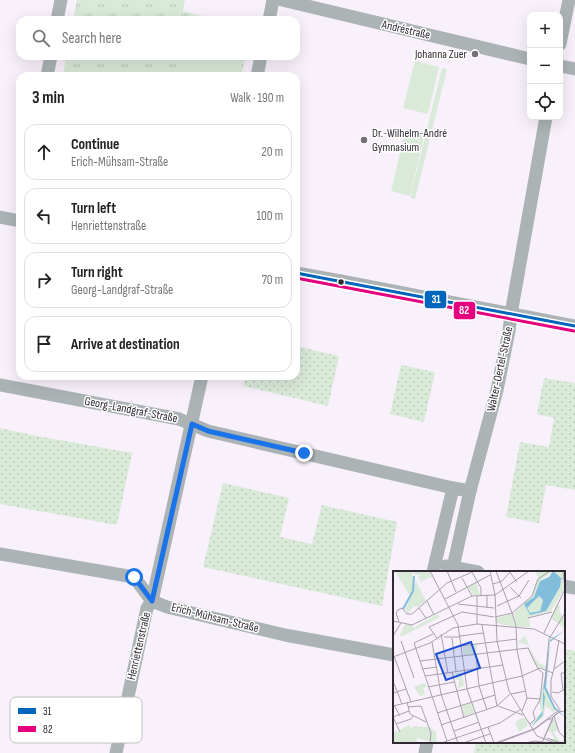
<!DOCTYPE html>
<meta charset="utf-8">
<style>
:root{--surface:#fff;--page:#f6f6f6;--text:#222;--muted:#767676;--line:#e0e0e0}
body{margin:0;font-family:"Sofia Sans Condensed",sans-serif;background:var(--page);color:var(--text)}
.controls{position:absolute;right:12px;top:12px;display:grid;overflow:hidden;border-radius:8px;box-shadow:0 4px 16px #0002}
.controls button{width:36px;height:36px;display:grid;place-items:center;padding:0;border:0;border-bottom:1px solid var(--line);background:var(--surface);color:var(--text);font:20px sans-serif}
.stop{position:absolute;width:12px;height:12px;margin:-9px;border:3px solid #1a73e8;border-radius:50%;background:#fff}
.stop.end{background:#1a73e8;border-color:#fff;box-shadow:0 1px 4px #0008}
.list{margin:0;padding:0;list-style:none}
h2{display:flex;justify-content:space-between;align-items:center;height:52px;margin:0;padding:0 16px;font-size:17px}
h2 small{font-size:13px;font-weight:400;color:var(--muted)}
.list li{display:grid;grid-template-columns:26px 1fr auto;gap:12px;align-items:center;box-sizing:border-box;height:56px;margin:0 8px 8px;padding:0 8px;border:1px solid var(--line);border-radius:12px}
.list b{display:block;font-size:15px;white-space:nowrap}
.list p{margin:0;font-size:13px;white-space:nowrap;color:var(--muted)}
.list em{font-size:13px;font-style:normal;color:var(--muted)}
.icon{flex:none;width:22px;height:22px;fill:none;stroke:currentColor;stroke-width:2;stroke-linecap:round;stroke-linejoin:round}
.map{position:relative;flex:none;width:575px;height:753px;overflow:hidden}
.search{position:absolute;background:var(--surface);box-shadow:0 4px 16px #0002;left:16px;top:16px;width:284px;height:44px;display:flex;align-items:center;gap:10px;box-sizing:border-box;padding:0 14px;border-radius:12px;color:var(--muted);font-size:15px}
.panel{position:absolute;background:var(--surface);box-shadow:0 4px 16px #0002;left:16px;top:72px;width:284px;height:308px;border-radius:12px}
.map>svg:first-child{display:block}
</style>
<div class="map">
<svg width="575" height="753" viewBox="0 0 575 753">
<defs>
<pattern id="grass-dots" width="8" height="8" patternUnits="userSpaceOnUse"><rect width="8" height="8" fill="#daead9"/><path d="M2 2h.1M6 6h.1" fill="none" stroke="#bbc9bb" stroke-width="1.8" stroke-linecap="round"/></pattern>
<pattern id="park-tufts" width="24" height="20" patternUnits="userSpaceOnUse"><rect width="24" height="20" fill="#daead9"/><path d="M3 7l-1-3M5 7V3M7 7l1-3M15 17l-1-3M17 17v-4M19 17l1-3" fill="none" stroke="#bbc9bb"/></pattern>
</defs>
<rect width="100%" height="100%" fill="#f8f0fb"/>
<g fill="url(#grass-dots)">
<path d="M 296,346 L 339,356 L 328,406 L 243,386 L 246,376 L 296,376 Z"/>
<path d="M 401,365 L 435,372 L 424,422 L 390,414 Z"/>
<path d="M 544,378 L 575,383 L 575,490 L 546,485 L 539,523 L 506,517 L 520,442 L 549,447 L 554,418 L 537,414 Z"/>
<path d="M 0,428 L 37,436 L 132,453 L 117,525 L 0,504 Z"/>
<path d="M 223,483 L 289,498 L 280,537 L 312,544 L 322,505 L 397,522 L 382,606 L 203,567 Z"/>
<path d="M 564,649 L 575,651 L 575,753 L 474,753 L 476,742 L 564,742 Z"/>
</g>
<g fill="url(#park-tufts)">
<path d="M 77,0 L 185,0 L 183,11 L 218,20 L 73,20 Z"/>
<path d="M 66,56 L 246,56 L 241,76 L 63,76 Z"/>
</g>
<g fill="#daead9">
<path d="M 187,56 L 229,56 C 234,62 236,68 236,76 L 179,76 Z"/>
<path d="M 415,61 L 439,67 L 428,114 L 403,108 Z"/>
<path d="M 442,68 L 447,69 L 415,199 L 410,198 Z"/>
<path d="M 406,128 L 425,132 L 410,196 L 391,191 Z"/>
</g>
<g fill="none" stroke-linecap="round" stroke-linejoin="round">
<g stroke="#abb3b5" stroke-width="13">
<path d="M 282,0 L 530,59"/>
<path d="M 57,20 L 61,0"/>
<path d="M 269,20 L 273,0"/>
<path d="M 560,44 L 569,0"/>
<path d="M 560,66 L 575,69"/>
<path d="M 47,76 L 51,56"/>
<path d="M 257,76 L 261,56"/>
<path d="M 0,217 L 20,221"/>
<path d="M 296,273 L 341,281 L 575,326"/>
<path d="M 0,385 L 179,419 L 208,431 L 453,488 L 470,491"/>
<path d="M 0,554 L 134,577 L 152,601 L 167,607 L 285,635 L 394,655"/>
<path d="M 446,566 L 478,572"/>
<path d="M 433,572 L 453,488"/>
<path d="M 452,572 L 470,491 L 497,390 L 509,331 L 511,314 L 546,117"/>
<path d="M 564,586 L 575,588"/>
<path d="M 116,753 L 147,608 L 152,601 L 202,376"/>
<path d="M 425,753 L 427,742"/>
</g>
<defs>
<path id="bus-1" d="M 296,273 L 575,326"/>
<path id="bus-2" d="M 296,278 L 574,331"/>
</defs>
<use href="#bus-1" stroke="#fff" stroke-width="6"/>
<use href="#bus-2" stroke="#fff" stroke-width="6"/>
<use href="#bus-1" stroke="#0065bd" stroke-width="3"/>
<use href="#bus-2" stroke="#e5007d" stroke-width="3"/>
</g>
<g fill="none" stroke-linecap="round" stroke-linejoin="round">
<path stroke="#1a73e8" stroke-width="5" d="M 134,577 L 152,601 L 192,424 L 208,431 L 304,453"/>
</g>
<g fill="#766f78" stroke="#fff" stroke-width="1.5">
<circle cx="475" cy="54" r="4"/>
<circle cx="364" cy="140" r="4"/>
</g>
<circle fill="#302932" stroke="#fff" stroke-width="1.5" cx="341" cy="282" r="3.5"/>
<g text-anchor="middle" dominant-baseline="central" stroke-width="3" stroke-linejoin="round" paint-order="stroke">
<g font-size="12" fill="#302932" stroke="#fff">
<text transform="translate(406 30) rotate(13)">Andréstraße</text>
<text transform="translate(500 369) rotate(-78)">Walter-Oertel-Straße</text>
<text transform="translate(131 410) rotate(11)">Georg-Landgraf-Straße</text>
<text transform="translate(215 618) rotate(14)">Erich-Mühsam-Straße</text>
<text transform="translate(139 646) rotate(-77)">Henriettenstraße</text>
</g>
<g font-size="12" fill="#302932" stroke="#fff" text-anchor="end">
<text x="467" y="54">Johanna Zuer</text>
<text x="372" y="133" text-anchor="start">Dr.-Wilhelm-André<tspan x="372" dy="14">Gymnasium</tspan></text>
</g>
</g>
<g transform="translate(393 571)">
<rect width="172" height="172" fill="#f8f0fb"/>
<path d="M 2,0 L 19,0 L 21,14 L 17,25 ZM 20,0 L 36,0 L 40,8 L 37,6 L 28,11 L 25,6 L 28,4 L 22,4 ZM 23,10 L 33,30 L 25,36 L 21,35 L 15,42 L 12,39 ZM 45,43 L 47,46 L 8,66 L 7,64 L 12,53 L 20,54 L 20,57 ZM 66,102 L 69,102 L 71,115 L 65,117 L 66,109 L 64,109 L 62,103 ZM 31,112 L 34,116 L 30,117 L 32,123 L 27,125 L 21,116 ZM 129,147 L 132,147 L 135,154 L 126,161 L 122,151 ZM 161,147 L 165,159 L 161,161 L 162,164 L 167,170 L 172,168 L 168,172 L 151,170 L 161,168 L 158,161 L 155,160 ZM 15,154 L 19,157 L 21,155 L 35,156 L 43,160 L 44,172 L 24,167 L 24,172 L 0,172 L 0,161 L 6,160 Z" fill="#daead9"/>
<path d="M 132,65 L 140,84 L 146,92 L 153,95 L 153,98 L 145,96 L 141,91 L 135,74 L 124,71 Z" fill="#daead9"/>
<path d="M 142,0 L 169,0 L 171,18 L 158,40 L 136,46 L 137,56 L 124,56 L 120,43 L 139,25 L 145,6 ZM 160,0 L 166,6 L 164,22 L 155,37 L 137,44 L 132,33 L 141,26 L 148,9 ZM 83,11 L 87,24 L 80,24 L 75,16 ZM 146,25 L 150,29 L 147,40 L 137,43 L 134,37 ZM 164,33 L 168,36 L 166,40 L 172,50 L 172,57 L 157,47 ZM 119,43 L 122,56 L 104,52 L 103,47 ZM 84,74 L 84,79 L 81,80 L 81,83 L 71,84 L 70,76 ZM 150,112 L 152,112 L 152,119 L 162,139 L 161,142 L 152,134 L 151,145 L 140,155 L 138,153 L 148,141 L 146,131 ZM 78,132 L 81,142 L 71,145 L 69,135 Z" fill="#daead9" fill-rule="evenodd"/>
<path d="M 160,0 L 168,7 L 172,7 L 168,8 L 167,16 L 153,40 L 137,44 L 131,33 L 141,26 L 147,10 L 156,6 ZM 146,25 L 150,29 L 147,40 L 137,42 L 134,37 ZM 172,59 L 157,71 L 153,116 L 162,136 L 172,146 L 161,138 L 151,117 L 150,120 L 152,126 L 150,141 L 149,145 L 139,155 L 150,140 L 150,119 L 157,69 Z" fill="#82bddc" fill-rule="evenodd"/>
<path fill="none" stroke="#82bddc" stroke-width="2" d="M 10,38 L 20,20 L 21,5"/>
<path fill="none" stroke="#a8a0ab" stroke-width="1" d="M 37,0 L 65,54 L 74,118 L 93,172M 54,0 L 63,21M 97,0 L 102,24 L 104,70 L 116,120 L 144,165 L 162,172M 103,0 L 119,42 L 139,25 L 145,8 L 157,0M 116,0 L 124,11M 79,1 L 88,17 L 88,24M 69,7 L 79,25M 100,13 L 109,10 L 118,0M 117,16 L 128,27M 52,28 L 97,4M 34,30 L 41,44M 65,33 L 101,37M 104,35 L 126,25 L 136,9M 26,37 L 33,47M 94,37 L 94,24M 102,46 L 119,42 L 123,55 L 124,79 L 134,127 L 129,140M 135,47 L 159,41M 0,50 L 19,54 L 79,25 L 102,24 L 136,0M 6,51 L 3,42 L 5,39 L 9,37 L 14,43 L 19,43 L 54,12 L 79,1M 84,53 L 84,25M 89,54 L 104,135M 151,62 L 172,18 L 170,0M 40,63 L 21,72 L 54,170M 48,63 L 55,102M 0,65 L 8,52M 67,65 L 90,62M 51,66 L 67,66M 44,67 L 36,56 L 69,41 L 101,46M 59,67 L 63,100M 8,70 L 21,107M 39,71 L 48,123 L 65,172M 68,75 L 124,68M 83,84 L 86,115 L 94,139M 1,85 L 18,131M 0,86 L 37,72 L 60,57 L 84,53 L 141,58 L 172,73M 27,90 L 135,77 L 145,98M 29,98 L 44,96M 161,98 L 166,69M 59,101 L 71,147M 32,105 L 110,94M 0,110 L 9,133M 152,112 L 156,68 L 172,42M 35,116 L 61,111M 170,119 L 168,102 L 172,102M 159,121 L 165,122 L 172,118M 0,122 L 13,118M 118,123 L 133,120M 134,127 L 147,128M 14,131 L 17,143 L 33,151M 1,134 L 7,145M 0,135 L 129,105 L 147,97 L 160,102M 105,135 L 130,144M 15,136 L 28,135 L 38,162 L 37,172M 167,139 L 158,125 L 158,109 L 161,98 L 172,90M 172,141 L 172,158M 44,142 L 102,124M 161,145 L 166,161 L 172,167M 0,146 L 16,140M 0,146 L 7,161M 156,149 L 167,140 L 172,141M 3,153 L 18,148 L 20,145M 137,153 L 142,148 L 140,141 L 147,129 L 150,102 L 145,98M 48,154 L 104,135 L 117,123M 95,156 L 101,172M 61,160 L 86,151M 151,167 L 160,148M 154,167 L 168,172M 51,171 L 107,152 L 128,138M 70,172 L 97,163M 102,172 L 141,158 L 166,139M 105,172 L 142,158 L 157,147M 132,172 L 142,170 L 156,172M 149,172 L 160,146 L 168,140"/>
<path fill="#1d4ed8" fill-opacity="0.15" stroke="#1d4ed8" stroke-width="2" d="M 78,71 L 87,97 L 53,109 L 43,83 Z"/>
<rect width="172" height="172" fill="none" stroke="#302932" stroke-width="2"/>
</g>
<rect x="10" y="697" width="132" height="46" rx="6" fill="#fff" stroke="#c1bfc2" stroke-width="1"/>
<rect x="18" y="708" width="18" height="6" fill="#0065bd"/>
<rect x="18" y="726" width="18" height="6" fill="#e5007d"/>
<g font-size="11" fill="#302932">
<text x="43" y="715">31</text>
<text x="43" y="733">82</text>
</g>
<g stroke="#fff" stroke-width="1.5">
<rect x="424" y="290" width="23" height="19" rx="4" fill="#0065bd"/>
<rect x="453" y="301" width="23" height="19" rx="4" fill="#e5007d"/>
</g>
<g font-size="11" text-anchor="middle" font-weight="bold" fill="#fff">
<text x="436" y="303">31</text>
<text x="464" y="314">82</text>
</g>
</svg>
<div class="controls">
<button>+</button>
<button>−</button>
<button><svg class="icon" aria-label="locate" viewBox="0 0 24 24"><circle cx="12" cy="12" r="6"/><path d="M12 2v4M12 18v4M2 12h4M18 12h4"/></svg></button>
</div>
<div class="stop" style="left:134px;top:577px"></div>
<div class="stop end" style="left:304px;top:453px"></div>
<div class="search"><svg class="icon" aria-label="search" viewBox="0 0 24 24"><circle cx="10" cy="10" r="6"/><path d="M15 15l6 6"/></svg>Search here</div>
<section class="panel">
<h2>3 min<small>Walk · 190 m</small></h2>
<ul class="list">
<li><svg class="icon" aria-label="ahead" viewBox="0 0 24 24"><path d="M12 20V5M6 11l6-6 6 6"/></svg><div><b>Continue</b><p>Erich-Mühsam-Straße</p></div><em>20 m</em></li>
<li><svg class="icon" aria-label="left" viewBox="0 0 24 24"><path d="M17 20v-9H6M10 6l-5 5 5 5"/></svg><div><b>Turn left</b><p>Henriettenstraße</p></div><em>100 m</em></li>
<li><svg class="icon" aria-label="right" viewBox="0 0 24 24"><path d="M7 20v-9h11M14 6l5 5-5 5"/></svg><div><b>Turn right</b><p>Georg-Landgraf-Straße</p></div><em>70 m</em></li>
<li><svg class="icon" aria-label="arrive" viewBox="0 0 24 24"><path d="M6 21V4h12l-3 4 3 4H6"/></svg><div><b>Arrive at destination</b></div></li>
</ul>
</section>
</div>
